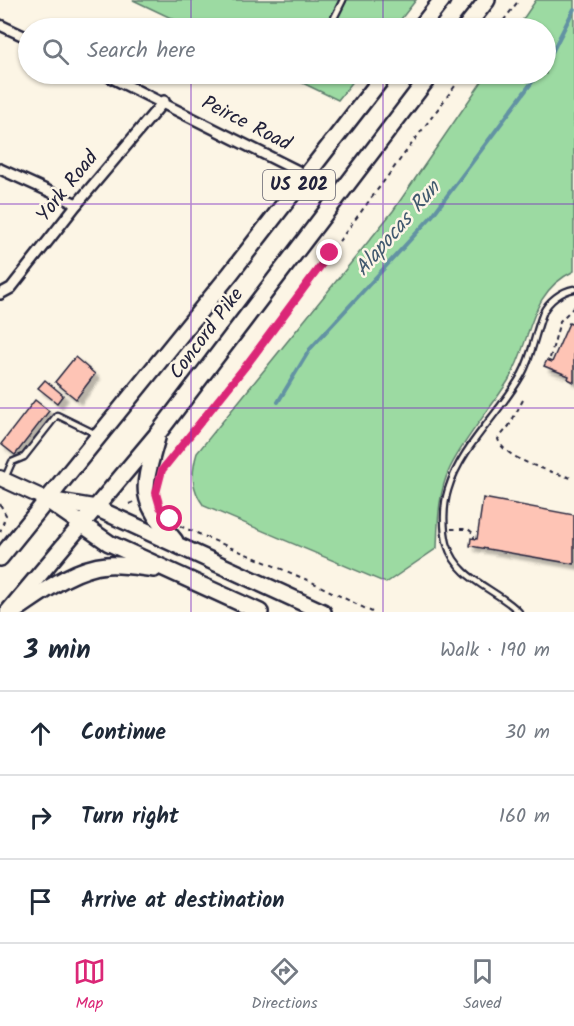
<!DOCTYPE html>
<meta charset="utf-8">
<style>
:root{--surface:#fff;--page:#f2f2f3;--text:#1f2937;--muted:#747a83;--line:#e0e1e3;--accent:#db2777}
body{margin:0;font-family:Kalam,sans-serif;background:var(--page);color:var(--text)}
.stop{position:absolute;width:18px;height:18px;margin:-14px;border:4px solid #db2777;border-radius:50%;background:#fff}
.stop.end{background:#db2777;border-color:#fff;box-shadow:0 2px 6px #0008}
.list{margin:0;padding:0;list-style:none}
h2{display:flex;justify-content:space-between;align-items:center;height:78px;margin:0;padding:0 24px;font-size:26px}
h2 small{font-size:20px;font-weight:400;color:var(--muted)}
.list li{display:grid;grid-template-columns:39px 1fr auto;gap:18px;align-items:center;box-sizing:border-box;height:84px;padding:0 24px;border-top:2px solid var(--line)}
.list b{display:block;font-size:22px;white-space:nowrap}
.list em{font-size:20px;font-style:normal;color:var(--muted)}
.icon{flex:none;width:33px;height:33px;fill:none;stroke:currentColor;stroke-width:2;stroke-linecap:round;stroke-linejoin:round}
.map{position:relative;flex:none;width:574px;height:612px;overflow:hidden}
.search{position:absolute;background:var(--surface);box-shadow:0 2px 4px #0004;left:18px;right:18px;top:18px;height:66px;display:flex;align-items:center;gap:15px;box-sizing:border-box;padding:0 21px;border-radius:33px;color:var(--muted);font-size:22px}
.sheet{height:330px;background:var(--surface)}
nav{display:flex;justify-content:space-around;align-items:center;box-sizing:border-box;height:84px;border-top:2px solid var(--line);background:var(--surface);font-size:16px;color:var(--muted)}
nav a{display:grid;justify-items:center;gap:3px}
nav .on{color:var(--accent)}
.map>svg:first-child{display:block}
</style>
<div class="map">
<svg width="574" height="612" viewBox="0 0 574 612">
<defs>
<filter id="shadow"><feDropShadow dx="5" dy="5" stdDeviation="1.5" flood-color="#0004"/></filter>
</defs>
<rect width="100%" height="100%" fill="#fcf5e5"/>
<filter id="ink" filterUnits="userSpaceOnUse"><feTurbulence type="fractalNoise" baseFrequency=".0167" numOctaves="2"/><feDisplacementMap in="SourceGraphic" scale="12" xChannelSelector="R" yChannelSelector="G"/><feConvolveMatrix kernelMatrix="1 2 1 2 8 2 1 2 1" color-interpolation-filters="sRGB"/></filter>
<g filter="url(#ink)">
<g fill="#9cdaa2" stroke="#5f7e6e" stroke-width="1.5">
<path d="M 133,0 L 416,0 L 394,28 L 192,28 Z"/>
<path d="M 536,0 L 574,0 L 574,271 C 526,294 533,341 508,381 C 490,410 465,437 450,468 C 438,492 438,522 437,548 L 386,583 L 204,506 C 191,489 191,473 197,453 L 393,211 L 487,74 L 546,74 L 546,28 L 517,28 Z"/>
<path d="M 284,74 L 359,74 L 338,100 Z"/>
</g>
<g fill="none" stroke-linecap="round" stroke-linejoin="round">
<g stroke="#6292a3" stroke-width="4">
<path d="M 546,64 L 574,9"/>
<path d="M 278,402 L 310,349 L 432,216 L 538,74"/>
</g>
</g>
<g fill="#fec4b5" stroke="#22223b" stroke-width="1.5" filter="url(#shadow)">
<path d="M 569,323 L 574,325 L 574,382 L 568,379 L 569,376 L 544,366 L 547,360 L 552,362 Z"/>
<path d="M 75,357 L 95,374 L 76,399 L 55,382 Z"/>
<path d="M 45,380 L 63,395 L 57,403 L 38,388 Z"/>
<path d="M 35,400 L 49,411 L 15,455 L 1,444 Z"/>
<path d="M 483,498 L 574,515 L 574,564 L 470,546 L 471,538 L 477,539 Z"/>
</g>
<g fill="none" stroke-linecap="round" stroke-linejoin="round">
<defs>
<g id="service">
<path d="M 329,28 L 343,0"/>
<path d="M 5,478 L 12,462 L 24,457 L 57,415 L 96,434"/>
<path d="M 519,612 C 496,588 458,581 447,544 C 443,528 443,506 448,490 C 461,446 500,414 522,374 C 532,356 535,333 543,313 C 548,301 562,291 574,289"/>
</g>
<g id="minor">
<path d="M 0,25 L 28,38"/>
<path d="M 104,74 L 306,175"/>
<path d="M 0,169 L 77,204"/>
<path d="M 0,294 L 11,288 L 77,204 L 164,101"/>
</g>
<path id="primary" d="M 0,478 L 48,500"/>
<g id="trunk">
<path d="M 420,28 L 442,0"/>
<path d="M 465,28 L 487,0"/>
<path d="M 157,438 C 142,491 138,497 175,541"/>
<path d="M 48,500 L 96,508 L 323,612"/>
<path d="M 50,502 L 109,543 L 260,612"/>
<path d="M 0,558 L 230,274 L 385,74"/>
<path d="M 16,610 C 43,592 73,568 107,565 C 123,564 138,567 154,569"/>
<path d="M 8,612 L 159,432 L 431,74"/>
</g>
</defs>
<use href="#service" stroke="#22223b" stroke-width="9"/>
<use href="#minor" stroke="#22223b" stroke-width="14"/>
<use href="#primary" stroke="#22223b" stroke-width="18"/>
<use href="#trunk" stroke="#22223b" stroke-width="20"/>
<g stroke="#22223b" stroke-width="2" stroke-dasharray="4.5 4.5" stroke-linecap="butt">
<path d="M 255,23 L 262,28"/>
<path d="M 498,28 L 519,0"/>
<path d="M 550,358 L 560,321 L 574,307"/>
<path d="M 523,400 L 509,426 L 498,439 C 504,460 554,472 574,479"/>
<path d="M 163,469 L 248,363 L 464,74"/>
<path d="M 0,504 L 6,515 L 0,532"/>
<path d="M 129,504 L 137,501"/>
<path d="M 180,526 L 312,582 L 372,612"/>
<path d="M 451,529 L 468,529 L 474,534 L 474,539"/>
</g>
<use href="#service" stroke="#fcf5e5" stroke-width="4.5"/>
<use href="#minor" stroke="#fcf5e5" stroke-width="9"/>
<use href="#primary" stroke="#fcf5e5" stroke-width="14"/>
<use href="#trunk" stroke="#fcf5e5" stroke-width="15"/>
</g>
</g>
<g fill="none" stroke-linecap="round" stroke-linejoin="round" filter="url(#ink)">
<path stroke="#db2777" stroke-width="8" d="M 170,519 L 160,507 L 156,493 L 162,470 L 248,363 L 330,253"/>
</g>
<path fill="none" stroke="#7b2cbf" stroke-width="1.5" stroke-opacity="0.55" d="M 191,0 L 191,28M 383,0 L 383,28M 191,74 L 191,612M 383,74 L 383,612M 0,204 L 574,204M 0,408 L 574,408"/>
<g text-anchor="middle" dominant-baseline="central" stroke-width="5" stroke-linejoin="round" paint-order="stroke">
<rect fill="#fcf5e5" stroke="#63616e" stroke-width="1.5" x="263" y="170" width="72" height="30" rx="4.5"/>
<g font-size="18" font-weight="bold" fill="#22223b">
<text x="299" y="185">US 202</text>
</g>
<g font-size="20" fill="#22223b" stroke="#fcf5e5">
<text transform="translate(246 124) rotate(27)">Peirce Road</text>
<text transform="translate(68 187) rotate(-51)">York Road</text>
<text transform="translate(207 334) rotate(-53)">Concord Pike</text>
</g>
<g font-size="21" font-style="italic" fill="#425a6f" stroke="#fcf5e5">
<text transform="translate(398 229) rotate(-49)">Alapocas Run</text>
</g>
</g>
</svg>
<div class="stop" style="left:170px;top:519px"></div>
<div class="stop end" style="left:330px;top:253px"></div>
<div class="search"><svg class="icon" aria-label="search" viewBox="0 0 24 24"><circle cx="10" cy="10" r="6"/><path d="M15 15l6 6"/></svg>Search here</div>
</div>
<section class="sheet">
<h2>3 min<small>Walk · 190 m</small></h2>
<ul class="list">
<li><svg class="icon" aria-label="ahead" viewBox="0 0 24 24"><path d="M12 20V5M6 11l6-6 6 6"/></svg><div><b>Continue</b></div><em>30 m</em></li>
<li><svg class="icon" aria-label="right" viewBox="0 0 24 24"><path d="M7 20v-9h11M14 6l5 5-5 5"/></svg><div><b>Turn right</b></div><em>160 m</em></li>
<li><svg class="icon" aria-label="arrive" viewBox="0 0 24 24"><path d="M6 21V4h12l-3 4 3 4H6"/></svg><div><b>Arrive at destination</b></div></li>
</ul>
</section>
<nav>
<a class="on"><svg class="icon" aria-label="map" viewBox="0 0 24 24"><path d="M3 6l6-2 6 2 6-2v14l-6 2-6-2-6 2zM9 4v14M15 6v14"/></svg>Map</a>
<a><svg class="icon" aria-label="directions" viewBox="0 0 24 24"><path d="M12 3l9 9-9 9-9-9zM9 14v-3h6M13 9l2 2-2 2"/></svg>Directions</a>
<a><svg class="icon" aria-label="saved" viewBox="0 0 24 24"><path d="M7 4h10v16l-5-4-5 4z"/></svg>Saved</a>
</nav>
